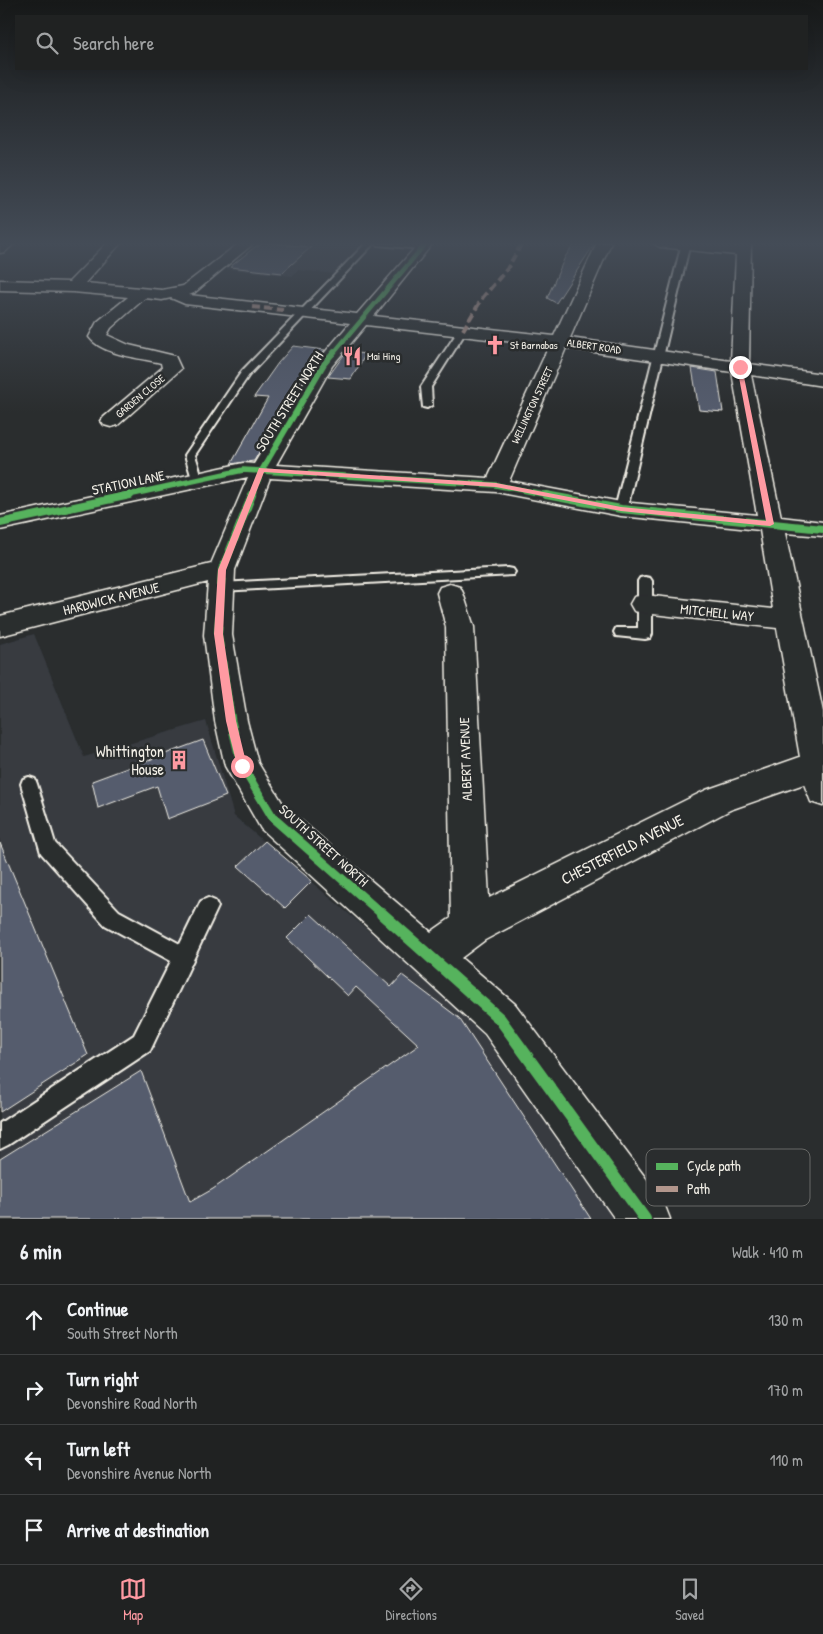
<!DOCTYPE html>
<meta charset="utf-8">
<style>
:root{--surface:#202222;--page:#2d2f2f;--text:#f1f3f6;--muted:#a2a4a5;--line:#3d3f40;--accent:#ff9aa2}
body{margin:0;font-family:"Patrick Hand",sans-serif;background:var(--page);color:var(--text)}
.stop{position:absolute;width:15px;height:15px;margin:-11px;border:4px solid #ff9aa2;border-radius:50%;background:#fff}
.stop.end{background:#ff9aa2;border-color:#fff;box-shadow:0 1px 5px #0008}
.list{margin:0;padding:0;list-style:none}
h2{display:flex;justify-content:space-between;align-items:center;height:65px;margin:0;padding:0 20px;font-size:21px}
h2 small{font-size:16px;font-weight:400;color:var(--muted)}
.list li{display:grid;grid-template-columns:32px 1fr auto;gap:15px;align-items:center;box-sizing:border-box;height:70px;padding:0 20px;border-top:1px solid var(--line)}
.list b{display:block;font-size:19px;white-space:nowrap}
.list p{margin:0;font-size:16px;white-space:nowrap;color:var(--muted)}
.list em{font-size:16px;font-style:normal;color:var(--muted)}
.icon{flex:none;width:28px;height:28px;fill:none;stroke:currentColor;stroke-width:2;stroke-linecap:round;stroke-linejoin:round}
.map{position:relative;flex:none;width:823px;height:1219px;overflow:hidden}
.search{position:absolute;background:var(--surface);box-shadow:0 5px 20px #0002;left:15px;right:15px;top:15px;height:55px;display:flex;align-items:center;gap:12px;box-sizing:border-box;padding:0 18px;border-radius:0px;color:var(--muted);font-size:19px}
.sheet{height:345px;background:var(--surface)}
nav{display:flex;justify-content:space-around;align-items:center;box-sizing:border-box;height:70px;border-top:1px solid var(--line);background:var(--surface);font-size:14px;color:var(--muted)}
nav a{display:grid;justify-items:center;gap:2px}
nav .on{color:var(--accent)}
.map>svg:first-child{display:block}
</style>
<div class="map">
<svg width="823" height="1219" viewBox="0 0 823 1219">
<rect width="100%" height="100%" fill="#2a2d2e"/>
<filter id="ink" filterUnits="userSpaceOnUse"><feTurbulence type="fractalNoise" baseFrequency=".02" numOctaves="2"/><feDisplacementMap in="SourceGraphic" scale="10" xChannelSelector="R" yChannelSelector="G"/><feConvolveMatrix kernelMatrix="1 2 1 2 8 2 1 2 1" color-interpolation-filters="sRGB"/></filter>
<g filter="url(#ink)">
<g fill="#373b41">
<path d="M 257,243 L 364,243 L 335,274 L 298,270 L 292,276 L 226,269 Z"/>
<path d="M 34,634 L 84,757 L 206,721 L 234,816 L 470,1017 L 618,1219 L 0,1219 L 0,644 Z"/>
</g>
<g fill="#545c6d" stroke="#f4f1e8">
<path d="M 264,243 L 269,243 L 311,247 L 282,273 L 230,267 L 256,246 L 259,246 Z"/>
<path d="M 575,243 L 595,243 L 556,303 L 547,298 L 565,257 Z"/>
<path d="M 293,346 L 325,350 L 307,374 L 304,374 L 254,461 L 231,464 L 268,398 L 254,397 L 278,363 Z"/>
<path d="M 346,352 L 366,354 L 351,379 L 328,377 Z"/>
<path d="M 692,368 L 717,372 L 723,412 L 699,410 Z"/>
<path d="M 203,740 L 226,796 L 167,819 L 157,786 L 98,808 L 92,781 Z"/>
<path d="M 265,841 L 312,881 L 285,908 L 238,866 Z"/>
<path d="M 0,843 L 88,1055 L 0,1112 Z"/>
<path d="M 311,914 L 391,987 L 402,975 L 459,1018 L 591,1219 L 0,1219 L 0,1159 L 141,1071 L 190,1202 L 213,1189 L 419,1045 L 356,987 L 348,996 L 287,938 Z"/>
</g>
<g fill="none" stroke-linecap="round" stroke-linejoin="round">
<defs>
<g id="lane">
<path d="M 366,243 L 374,243 L 249,375 L 195,455 L 203,480 L 197,483 L 193,482 L 185,455 L 242,371 Z"/>
<path d="M 374,243 L 422,245 L 426,247 L 422,249 L 378,245 Z"/>
<path d="M 682,243 L 690,243 L 627,509 L 621,513 L 615,509 Z"/>
<path d="M 463,327 L 467,330 L 431,387 L 432,405 L 427,408 L 423,407 L 421,387 L 460,328 Z"/>
<path d="M 508,568 L 513,569 L 515,572 L 513,575 L 221,591 L 216,590 L 214,587 L 216,584 L 221,583 Z"/>
<path d="M 645,577 L 650,578 L 652,581 L 652,634 L 650,638 L 645,639 L 616,636 L 614,632 L 616,628 L 638,628 L 638,581 L 640,578 Z"/>
<path d="M 29,777 L 35,779 L 37,784 L 55,843 L 119,911 L 180,944 L 201,901 L 208,898 L 215,901 L 218,907 L 150,1051 L 8,1145 L 0,1149 L 0,1123 L 134,1035 L 171,961 L 105,925 L 41,853 L 21,784 L 23,779 Z"/>
</g>
<g id="street">
<path d="M 0,243 L 15,243 L 5,252 L 0,253 Z"/>
<path d="M 107,243 L 121,243 L 85,283 L 162,290 L 183,286 L 239,243 L 254,243 L 194,293 L 189,295 L 357,314 L 419,243 L 433,243 L 374,316 L 554,336 L 597,243 L 611,243 L 570,338 L 731,361 L 736,255 L 660,247 L 653,243 L 700,243 L 737,246 L 737,243 L 751,243 L 749,364 L 823,374 L 823,386 L 751,375 L 781,517 L 823,522 L 823,536 L 785,533 L 823,712 L 823,806 L 811,802 L 804,784 L 730,810 L 485,940 L 461,958 L 515,1004 L 663,1201 L 670,1219 L 615,1219 L 485,1034 L 261,829 L 225,766 L 215,721 L 204,635 L 208,582 L 0,636 L 0,616 L 211,564 L 248,477 L 0,530 L 0,516 L 243,463 L 254,464 L 315,364 L 350,323 L 185,304 L 171,298 L 162,300 L 145,298 L 111,328 L 107,335 L 129,345 L 175,356 L 181,369 L 118,425 L 111,427 L 104,425 L 101,421 L 104,417 L 162,368 L 161,363 C 141,358 102,355 89,337 L 97,322 L 128,297 L 73,292 L 0,290 L 0,280 L 69,282 ZM 366,325 L 549,346 L 488,478 L 276,465 L 332,366 ZM 566,348 L 732,372 L 757,515 L 621,502 L 509,481 ZM 270,478 L 496,492 L 621,516 L 760,530 L 773,609 L 644,595 L 634,597 L 630,604 L 634,611 L 644,613 L 777,628 L 800,757 L 706,790 L 489,898 L 474,627 L 463,593 L 460,587 L 450,584 L 440,587 L 437,593 L 446,627 L 451,918 L 431,932 L 285,807 L 258,763 L 247,721 L 232,635 L 235,570 Z"/>
</g>
</defs>
<use href="#lane" stroke="#f4f1e8" stroke-width="4"/>
<use href="#street" stroke="#f4f1e8" stroke-width="3"/>
<use href="#lane" fill="#2a2d2e" fill-rule="evenodd"/>
<use href="#street" fill="#2a2d2e" fill-rule="evenodd"/>
<g stroke="#b2968c" stroke-width="4" stroke-dasharray="8 4" stroke-linecap="butt">
<path d="M 252,307 L 283,310"/>
<path d="M 463,330 L 483,297 L 507,269 L 522,243"/>
</g>
<defs>
<path id="cycleway-far4" d="M 333,354 L 426,243"/>
<g id="cycleway-far3">
<path d="M 124,496 L 243,470 L 496,485 L 553,496"/>
<path d="M 252,496 L 262,470 L 324,364 L 334,352"/>
</g>
<g id="cycleway-far2">
<path d="M 546,495 L 621,509 L 823,529"/>
<path d="M 0,523 L 130,495"/>
<path d="M 225,679 L 218,635 L 222,570 L 252,495"/>
</g>
<path id="cycleway-far1" d="M 224,678 L 231,721 L 242,766 L 273,818 L 383,915"/>
<path id="cycleway" d="M 382,914 L 500,1019 L 645,1219"/>
</defs>
<use href="#cycleway-far4" stroke="#2a2d2e" stroke-width="6"/>
<use href="#cycleway-far3" stroke="#2a2d2e" stroke-width="8"/>
<use href="#cycleway-far2" stroke="#2a2d2e" stroke-width="11"/>
<use href="#cycleway-far1" stroke="#2a2d2e" stroke-width="12"/>
<use href="#cycleway" stroke="#2a2d2e" stroke-width="15"/>
<use href="#cycleway-far4" stroke="#56b35d" stroke-width="4.5"/>
<use href="#cycleway-far3" stroke="#56b35d" stroke-width="5.5"/>
<use href="#cycleway-far2" stroke="#56b35d" stroke-width="8"/>
<use href="#cycleway-far1" stroke="#56b35d" stroke-width="9"/>
<use href="#cycleway" stroke="#56b35d" stroke-width="12"/>
</g>
</g>
<linearGradient id="sky" x2="0" y2="1"><stop stop-color="#171919"/><stop offset="0.59" stop-color="#444c57"/><stop offset="1" stop-color="#444c57" stop-opacity="0"/></linearGradient>
<rect width="823" height="413" fill="url(#sky)"/>
<path fill="#ff9aa2" d="M 740,365 L 742,367 L 774,524 L 770,526 L 621,511 L 496,487 L 264,472 L 226,570 L 223,634 L 236,721 L 247,766 L 245,769 L 238,769 L 226,721 L 214,634 L 218,570 L 259,468 L 496,483 L 621,507 L 766,521 L 737,367 Z"/>
<defs>
<symbol id="church-bare" viewBox="-9 -9 18 18"><path d="M-1.2-6h2.4v3.5h3.3v2.4h-3.3V6h-2.4V-.1h-3.3v-2.4h3.3Z" fill="#ff9aa2" stroke="#2a2d2e" stroke-width="2.5" paint-order="stroke"/></symbol>
<symbol id="restaurant-bare" viewBox="-9 -9 18 18"><path d="M-5-6h1v4h1v-4h1v4h1v-4h1v5L-1.5 .5V6h-2V.5L-5-1ZM5-6V6H3V1.5H1.5Q1.5-4 5-6Z" fill="#ff9aa2" stroke="#2a2d2e" stroke-width="2.5" paint-order="stroke"/></symbol>
<symbol id="building-bare" viewBox="-9 -9 18 18"><path d="M-4-6H4V6H1V3H-1V6H-4ZM-2.5-4.3h1.7v1.8h-1.7ZM.8-4.3h1.7v1.8H.8ZM-2.5-1h1.7V.8h-1.7ZM.8-1h1.7V.8H.8Z" fill="#ff9aa2" stroke="#2a2d2e" stroke-width="2.5" paint-order="stroke"/></symbol>
</defs>
<g fill-rule="evenodd">
<use href="#church-bare" x="481" y="331" width="28" height="28"/>
<use href="#restaurant-bare" x="338" y="342" width="28" height="28"/>
<use href="#building-bare" x="165" y="746" width="28" height="28"/>
</g>
<g text-anchor="middle" dominant-baseline="central" stroke-width="5" stroke-linejoin="round" paint-order="stroke">
<g font-size="11" fill="#f4f1e8" stroke="#2a2d2e" text-anchor="start">
<text x="510" y="345">St Barnabas</text>
<text x="367" y="356">Mai Hing</text>
</g>
<g font-size="11" fill="#f4f1e8" stroke="#2a2d2e">
<text transform="translate(594 346) rotate(8)">ALBERT ROAD</text>
<text transform="translate(140 396) rotate(-40)">GARDEN CLOSE</text>
<text transform="translate(532 405) rotate(-65)">WELLINGTON STREET</text>
</g>
<g font-size="14" fill="#f4f1e8" stroke="#2a2d2e">
<text transform="translate(289 401) rotate(-58)">SOUTH STREET NORTH</text>
<text transform="translate(128 482) rotate(-12)">STATION LANE</text>
<text transform="translate(111 598) rotate(-14)">HARDWICK AVENUE</text>
<text transform="translate(717 612) rotate(6)">MITCHELL WAY</text>
<text transform="translate(465 759) rotate(-92)">ALBERT AVENUE</text>
<text transform="translate(324 845) rotate(42)">SOUTH STREET NORTH</text>
</g>
<g font-size="16" fill="#f4f1e8" stroke="#2a2d2e" text-anchor="end">
<text x="164" y="751">Whittington<tspan x="164" dy="18">House</tspan></text>
</g>
<g font-size="16" fill="#f4f1e8" stroke="#2a2d2e">
<text transform="translate(622 849) rotate(-27)">CHESTERFIELD AVENUE</text>
</g>
</g>
<rect x="646" y="1149" width="164" height="57" rx="8" fill="#2a2d2e" stroke="#676866" stroke-width="1"/>
<rect x="656" y="1163" width="22" height="7" fill="#56b35d"/>
<rect x="656" y="1186" width="22" height="6" fill="#b2968c"/>
<g font-size="14" fill="#f4f1e8">
<text x="687" y="1171">Cycle path</text>
<text x="687" y="1194">Path</text>
</g>
</svg>
<div class="stop" style="left:242px;top:766px"></div>
<div class="stop end" style="left:740px;top:367px"></div>
<div class="search"><svg class="icon" aria-label="search" viewBox="0 0 24 24"><circle cx="10" cy="10" r="6"/><path d="M15 15l6 6"/></svg>Search here</div>
</div>
<section class="sheet">
<h2>6 min<small>Walk · 410 m</small></h2>
<ul class="list">
<li><svg class="icon" aria-label="ahead" viewBox="0 0 24 24"><path d="M12 20V5M6 11l6-6 6 6"/></svg><div><b>Continue</b><p>South Street North</p></div><em>130 m</em></li>
<li><svg class="icon" aria-label="right" viewBox="0 0 24 24"><path d="M7 20v-9h11M14 6l5 5-5 5"/></svg><div><b>Turn right</b><p>Devonshire Road North</p></div><em>170 m</em></li>
<li><svg class="icon" aria-label="left" viewBox="0 0 24 24"><path d="M17 20v-9H6M10 6l-5 5 5 5"/></svg><div><b>Turn left</b><p>Devonshire Avenue North</p></div><em>110 m</em></li>
<li><svg class="icon" aria-label="arrive" viewBox="0 0 24 24"><path d="M6 21V4h12l-3 4 3 4H6"/></svg><div><b>Arrive at destination</b></div></li>
</ul>
</section>
<nav>
<a class="on"><svg class="icon" aria-label="map" viewBox="0 0 24 24"><path d="M3 6l6-2 6 2 6-2v14l-6 2-6-2-6 2zM9 4v14M15 6v14"/></svg>Map</a>
<a><svg class="icon" aria-label="directions" viewBox="0 0 24 24"><path d="M12 3l9 9-9 9-9-9zM9 14v-3h6M13 9l2 2-2 2"/></svg>Directions</a>
<a><svg class="icon" aria-label="saved" viewBox="0 0 24 24"><path d="M7 4h10v16l-5-4-5 4z"/></svg>Saved</a>
</nav>
